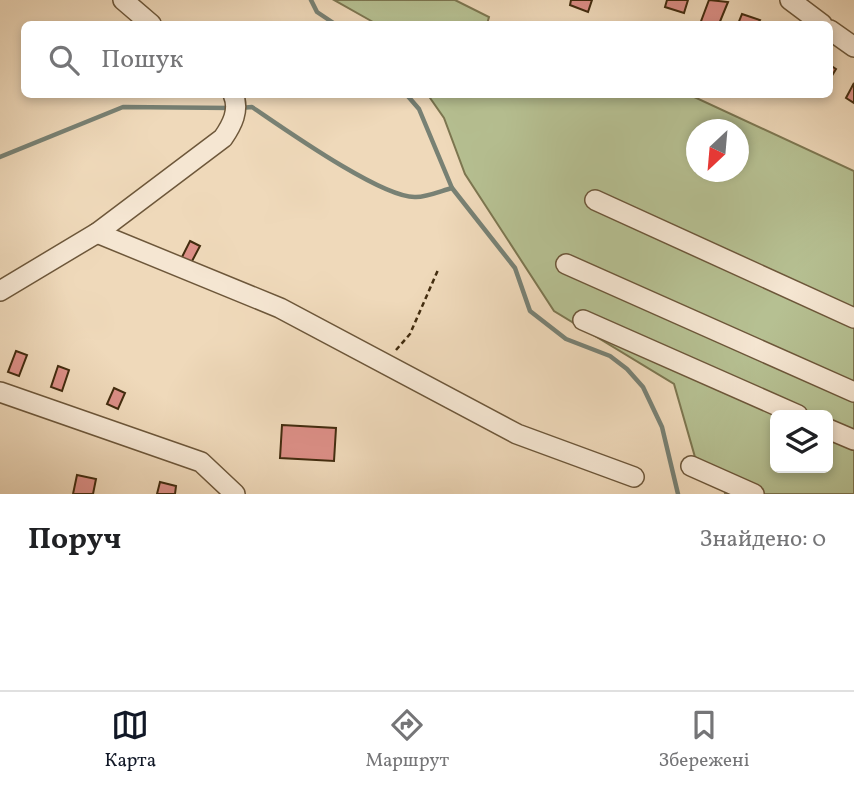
<!DOCTYPE html>
<html lang="uk">
<meta charset="utf-8">
<style>
:root{--surface:#fff;--page:#f2f2f2;--text:#202124;--muted:#757577;--line:#e0e0e0;--accent:#111827}
body{margin:0;font-family:Vollkorn,serif;background:var(--page);color:var(--text)}
.controls{position:absolute;right:21px;bottom:21px;display:grid;overflow:hidden;border-radius:10px;box-shadow:0 4px 10px #0003}
.controls button{width:63px;height:63px;display:grid;place-items:center;padding:0;border:0;border-bottom:2px solid var(--line);background:var(--surface);color:var(--text);font:35px sans-serif}
.compass{position:absolute;left:686px;top:119px;width:63px;height:63px;border-radius:50%;background:var(--surface);box-shadow:0 4px 10px #0003;rotate:206deg}
.list{margin:0;padding:0;list-style:none}
h2{display:flex;justify-content:space-between;align-items:center;height:91px;margin:0;padding:0 28px;font-size:30px}
h2 small{font-size:23px;font-weight:400;color:var(--muted)}
.icon{flex:none;width:38px;height:38px;fill:none;stroke:currentColor;stroke-width:2;stroke-linecap:round;stroke-linejoin:round}
.map{position:relative;flex:none;width:854px;height:494px;overflow:hidden}
.search{position:absolute;background:var(--surface);box-shadow:0 4px 10px #0003;left:21px;right:21px;top:21px;height:77px;display:flex;align-items:center;gap:18px;box-sizing:border-box;padding:0 24px;border-radius:10px;color:var(--muted);font-size:26px}
.sheet{height:196px;background:var(--surface)}
nav{display:flex;justify-content:space-around;align-items:center;box-sizing:border-box;height:98px;border-top:2px solid var(--line);background:var(--surface);font-size:19px;color:var(--muted)}
nav a{display:grid;justify-items:center;gap:4px}
nav .on{color:var(--accent)}
.map>svg:first-child{display:block}
</style>
<div class="map">
<svg width="854" height="494" viewBox="0 0 854 494">
<rect width="100%" height="100%" fill="#efd9ba"/>
<filter id="stains"><feTurbulence type="fractalNoise" baseFrequency=".00286" numOctaves="4"/><feColorMatrix values="0 0 0 0 .2 0 0 0 0 .09 0 0 0 0 .02 0 0 0 .5 -.17"/></filter>
<radialGradient id="worn" r=".72"><stop offset=".6" stop-color="#630" stop-opacity="0"/><stop offset="1" stop-color="#630" stop-opacity=".3"/></radialGradient>
<g fill="#b6c092" stroke="#7c7650" stroke-width="2" fill-rule="evenodd">
<path d="M 334,0 L 455,0 L 489,17 L 487,24 L 373,24 L 373,22 Z"/>
<path d="M 428,95 L 690,95 L 854,171 L 854,494 L 725,494 L 727,475 L 695,457 L 674,384 L 554,311 L 465,174 L 444,118 ZM 696,130 L 738,130 L 738,172 L 696,172 ZM 775,415 L 828,415 L 828,468 L 775,468 Z"/>
</g>
<g fill="none" stroke-linecap="round" stroke-linejoin="round">
<g stroke="#788174" stroke-width="4.5">
<path d="M 311,0 L 317,12 L 335,24"/>
<path d="M 406,94 L 419,109 L 452,188 L 515,268 L 530,311 L 566,339 L 610,356 L 627,369 L 643,387 L 662,427 L 678,494"/>
<path d="M 240,108 L 252,107 C 283,128 383,199 416,197 C 427,197 441,191 452,188"/>
<path d="M 0,157 L 123,107 L 232,108"/>
</g>
</g>
<g fill="#dc8f87" stroke="#422c0f" stroke-width="2">
<path d="M 571,0 L 592,0 L 588,12 L 570,5 Z"/>
<path d="M 667,0 L 688,0 L 684,13 L 665,7 Z"/>
<path d="M 709,0 L 728,2 L 719,24 L 700,24 Z"/>
<path d="M 742,14 L 760,20 L 758,24 L 738,24 Z"/>
<path d="M 830,65 L 836,69 L 830,79 Z"/>
<path d="M 854,83 L 854,103 L 846,98 Z"/>
<path d="M 190,241 L 200,246 L 191,263 L 182,257 Z"/>
<path d="M 16,351 L 27,355 L 19,376 L 8,372 Z"/>
<path d="M 58,366 L 69,370 L 62,391 L 51,387 Z"/>
<path d="M 114,388 L 125,393 L 118,409 L 107,404 Z"/>
<path d="M 282,425 L 336,428 L 334,461 L 280,458 Z"/>
<path d="M 77,475 L 96,479 L 93,494 L 73,494 Z"/>
<path d="M 160,482 L 176,486 L 175,494 L 157,494 Z"/>
</g>
<g fill="none" stroke-linecap="round" stroke-linejoin="round">
<defs>
<g id="minor">
<path d="M 123,0 L 151,24"/>
<path d="M 790,0 L 822,24"/>
<path d="M 830,30 L 854,47"/>
<path d="M 595,200 L 854,318"/>
<path d="M 97,233 L 280,308 L 517,434 L 634,477"/>
<path d="M 566,264 L 854,392"/>
<path d="M 0,291 L 97,233 L 223,138 C 232,125 240,110 233,94"/>
<path d="M 583,320 L 798,415"/>
<path d="M 0,392 L 201,462 L 235,494"/>
<path d="M 828,429 L 854,440"/>
<path d="M 691,466 L 754,494"/>
</g>
</defs>
<use href="#minor" stroke="#6d573a" stroke-width="22"/>
<path stroke="#422c0f" stroke-width="2.5" stroke-dasharray="5 3.5" stroke-linecap="butt" d="M 396,350 L 410,334 L 438,270"/>
<use href="#minor" stroke="#f5e6d2" stroke-width="19"/>
</g>
<rect width="100%" height="100%" filter="url(#stains)"/>
<rect width="100%" height="100%" fill="url(#worn)"/>
</svg>
<div class="controls">
<button><svg class="icon" aria-label="layers" viewBox="0 0 24 24"><path d="M12 4l9 5-9 5-9-5zM3 14l9 5 9-5"/></svg></button>
</div>
<svg class="compass" viewBox="-18 -18 36 36"><path d="M0-13l5 13h-10z" fill="#e53935"/><path d="M0 13l5-13h-10z" fill="#757577"/></svg>
<div class="search"><svg class="icon" aria-label="search" viewBox="0 0 24 24"><circle cx="10" cy="10" r="6"/><path d="M15 15l6 6"/></svg>Пошук</div>
</div>
<section class="sheet">
<h2>Поруч<small>Знайдено: 0</small></h2>
<ul class="list">
</ul>
</section>
<nav>
<a class="on"><svg class="icon" aria-label="map" viewBox="0 0 24 24"><path d="M3 6l6-2 6 2 6-2v14l-6 2-6-2-6 2zM9 4v14M15 6v14"/></svg>Карта</a>
<a><svg class="icon" aria-label="directions" viewBox="0 0 24 24"><path d="M12 3l9 9-9 9-9-9zM9 14v-3h6M13 9l2 2-2 2"/></svg>Маршрут</a>
<a><svg class="icon" aria-label="saved" viewBox="0 0 24 24"><path d="M7 4h10v16l-5-4-5 4z"/></svg>Збережені</a>
</nav>
